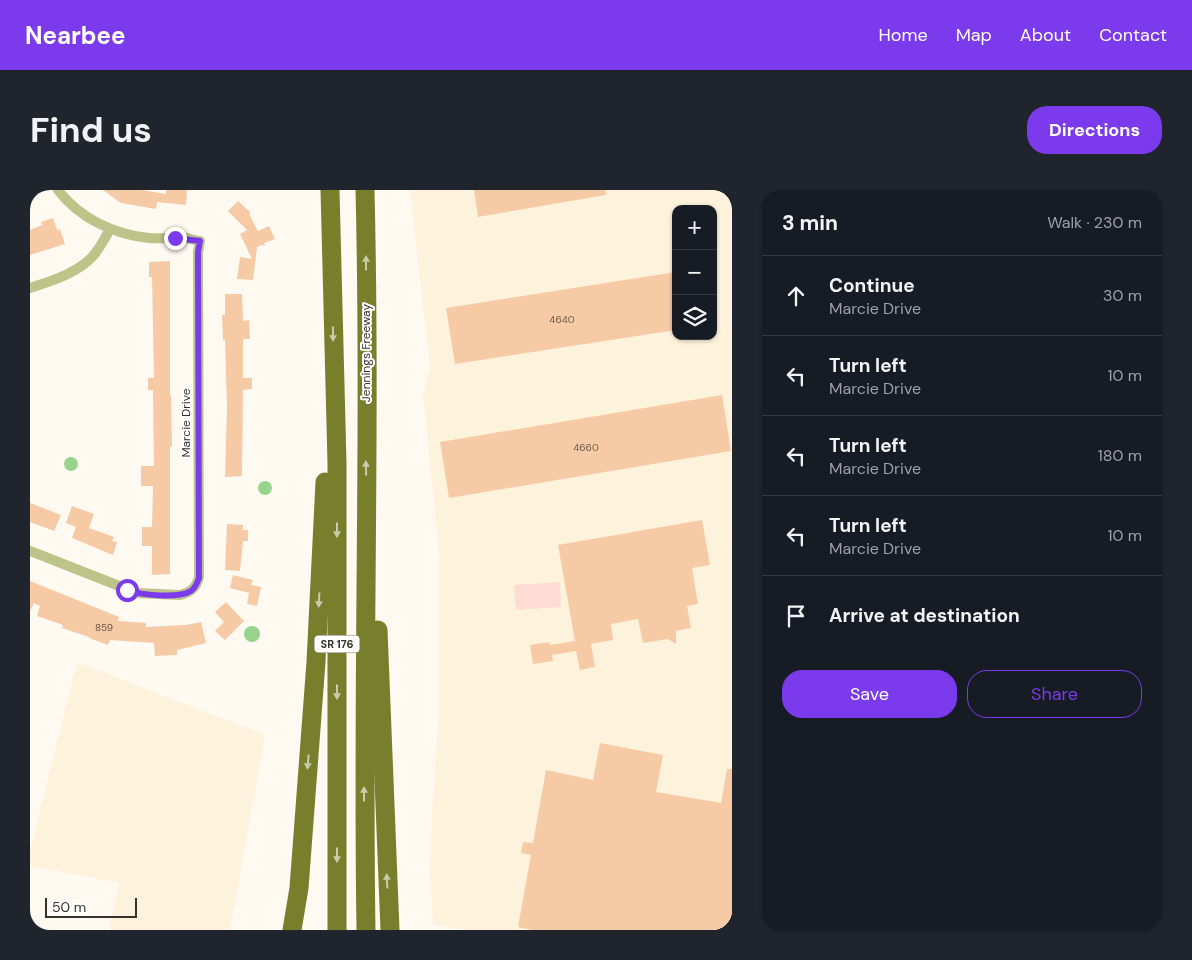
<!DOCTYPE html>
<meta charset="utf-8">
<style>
:root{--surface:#171b24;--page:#20242c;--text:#f1f3f6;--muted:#9ea1a6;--line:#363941;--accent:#7c3aed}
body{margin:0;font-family:"DM Sans",sans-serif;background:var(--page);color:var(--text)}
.controls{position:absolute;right:15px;top:15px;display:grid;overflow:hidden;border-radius:10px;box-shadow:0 1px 4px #0004}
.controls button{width:45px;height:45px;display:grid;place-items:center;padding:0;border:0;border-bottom:1px solid var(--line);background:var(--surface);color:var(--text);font:25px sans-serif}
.scale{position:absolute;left:15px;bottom:12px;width:92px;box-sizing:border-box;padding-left:5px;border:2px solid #35322c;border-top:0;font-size:14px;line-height:18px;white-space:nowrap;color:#35322c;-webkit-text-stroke:4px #fff;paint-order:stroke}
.stop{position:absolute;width:15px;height:15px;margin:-11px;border:4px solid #7c3aed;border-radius:50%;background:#fff}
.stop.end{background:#7c3aed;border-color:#fff;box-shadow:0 1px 5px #0008}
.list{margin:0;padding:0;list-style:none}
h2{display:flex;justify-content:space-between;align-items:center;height:65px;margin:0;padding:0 20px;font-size:21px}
h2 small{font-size:16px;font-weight:400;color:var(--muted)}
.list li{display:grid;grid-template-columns:32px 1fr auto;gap:15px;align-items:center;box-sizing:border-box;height:80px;padding:0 20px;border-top:1px solid var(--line)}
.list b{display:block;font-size:19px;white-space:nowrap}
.list p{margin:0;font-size:16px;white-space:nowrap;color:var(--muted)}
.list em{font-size:16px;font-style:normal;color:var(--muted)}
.actions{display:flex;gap:10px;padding:15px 20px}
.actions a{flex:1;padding:11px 0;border:1px solid var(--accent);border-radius:20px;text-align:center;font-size:18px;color:var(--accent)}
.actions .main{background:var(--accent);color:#fff}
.icon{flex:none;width:28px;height:28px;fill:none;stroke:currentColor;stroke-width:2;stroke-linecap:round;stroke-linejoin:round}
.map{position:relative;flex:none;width:702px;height:740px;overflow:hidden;border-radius:20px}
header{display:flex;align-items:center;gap:30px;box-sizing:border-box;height:70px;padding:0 25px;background:var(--accent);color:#fff}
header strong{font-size:24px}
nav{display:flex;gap:28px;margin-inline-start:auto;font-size:18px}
.intro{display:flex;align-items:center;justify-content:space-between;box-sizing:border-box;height:120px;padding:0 30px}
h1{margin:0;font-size:35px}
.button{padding:12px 22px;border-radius:20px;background:var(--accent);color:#fff;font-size:18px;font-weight:700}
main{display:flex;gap:30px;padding:0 30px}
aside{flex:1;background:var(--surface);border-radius:20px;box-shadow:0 1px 4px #0004}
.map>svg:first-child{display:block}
</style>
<header>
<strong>Nearbee</strong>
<nav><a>Home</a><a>Map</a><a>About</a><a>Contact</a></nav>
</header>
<div class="intro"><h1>Find us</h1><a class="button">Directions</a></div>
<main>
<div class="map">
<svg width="702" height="740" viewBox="0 0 702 740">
<rect width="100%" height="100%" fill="#fefaf1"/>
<g fill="#fdf3dc" fill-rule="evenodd">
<path d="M 380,0 L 698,0 L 702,24 L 702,740 L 433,740 L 403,735 L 400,679 L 402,619 L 409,523 L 409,365 L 393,205 L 400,177 ZM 646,19 L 683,19 L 683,146 L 646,146 Z"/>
<path d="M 47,472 L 235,545 L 200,740 L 79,740 L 89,693 L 0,676 L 0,661 L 5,640 Z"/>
</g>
<path fill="#fedcd4" d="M 530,392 L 531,417 L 486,420 L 484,395 Z"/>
<g fill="#96d48d">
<circle cx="41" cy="274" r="7"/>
<circle cx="235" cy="298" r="7"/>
<circle cx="222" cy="444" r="8"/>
</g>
<g fill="#f7caa6">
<path d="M 73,0 L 111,0 L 136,4 L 136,0 L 157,0 L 156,15 L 127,12 L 126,19 L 91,13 Z"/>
<path d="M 444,0 L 575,0 L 576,5 L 448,27 Z"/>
<path d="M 208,11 L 221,23 L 219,24 L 228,41 L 239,36 L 245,49 L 234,53 L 235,55 L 234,56 L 232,55 L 227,57 L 223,90 L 207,89 L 210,67 L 222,69 L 210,44 L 217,40 L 198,21 Z"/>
<path d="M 23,28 L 27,40 L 30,39 L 35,54 L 0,65 L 0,40 L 12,35 L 11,32 Z"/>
<path d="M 140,71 L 140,206 L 141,206 L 142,257 L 140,257 L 140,384 L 122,385 L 122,356 L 112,356 L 112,337 L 122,337 L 123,296 L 111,296 L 111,276 L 124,276 L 123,200 L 118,200 L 118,188 L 124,188 L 122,87 L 119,87 L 119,72 Z"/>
<path d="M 646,82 L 646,140 L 425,174 L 416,118 Z"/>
<path d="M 195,104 L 212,104 L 213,131 L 219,130 L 220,149 L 213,149 L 213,188 L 222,188 L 222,199 L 213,200 L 212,286 L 195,287 L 197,217 L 195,150 L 193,150 L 192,125 L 195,125 Z"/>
<path d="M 692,205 L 701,261 L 419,308 L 410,252 Z"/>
<path d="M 0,313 L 31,325 L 24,341 L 0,332 Z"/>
<path d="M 42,316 L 64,324 L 59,338 L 84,347 L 82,351 L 87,352 L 83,365 L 42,348 L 46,337 L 36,333 Z"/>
<path d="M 672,330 L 680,375 L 662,378 L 668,414 L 657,416 L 661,438 L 646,441 L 646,454 L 638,449 L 613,453 L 608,429 L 581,434 L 583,450 L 561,454 L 565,477 L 550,480 L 546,461 L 522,465 L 523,471 L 503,474 L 500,455 L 519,452 L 520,455 L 545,451 L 528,355 Z"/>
<path d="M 197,334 L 213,335 L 213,340 L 218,340 L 218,351 L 213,351 L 210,381 L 195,380 Z"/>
<path d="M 203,385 L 223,390 L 221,395 L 231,397 L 227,416 L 217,414 L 219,403 L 200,398 Z"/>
<path d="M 0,391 L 89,427 L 88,431 L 116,433 L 116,437 L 156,435 L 171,432 L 176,453 L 147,460 L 147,465 L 125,466 L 124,453 L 80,450 L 78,455 L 59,448 L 59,447 L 32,438 L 33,435 L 7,426 L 10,416 L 4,413 L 0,421 Z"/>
<path d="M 196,412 L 214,431 L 195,450 L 185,441 L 194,432 L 185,422 Z"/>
<path d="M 570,553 L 633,565 L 626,602 L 691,613 L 697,579 L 702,579 L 702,740 L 502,740 L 488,737 L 501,665 L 491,663 L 493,652 L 503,653 L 516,580 L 563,590 Z"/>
</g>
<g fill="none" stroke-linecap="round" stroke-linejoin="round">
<g stroke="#bcc489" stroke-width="10">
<path d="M 0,98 C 21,91 48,83 63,66 C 70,58 75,48 80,39"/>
<path d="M 0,361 L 107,403 L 150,405 C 161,402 166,398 169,387 L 168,62 L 170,51 C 164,50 157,48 151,47 C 140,47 130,49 119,48 C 85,45 49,28 28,0"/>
</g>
<g stroke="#777f2d" stroke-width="19">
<path d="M 300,0 L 307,273 L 307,740"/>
<path d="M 335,0 C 341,247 332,493 336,740"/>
<path d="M 348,440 L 360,740"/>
<path d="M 262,740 L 269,698 L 286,472 L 295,292"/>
</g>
</g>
<defs><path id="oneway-solid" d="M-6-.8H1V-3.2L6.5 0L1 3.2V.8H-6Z" transform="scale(1.25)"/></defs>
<g fill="#c9ccab">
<use href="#oneway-solid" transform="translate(336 73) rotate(-90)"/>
<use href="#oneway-solid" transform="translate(303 144) rotate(89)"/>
<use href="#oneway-solid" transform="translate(336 278) rotate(-91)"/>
<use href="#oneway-solid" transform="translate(307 340) rotate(90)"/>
<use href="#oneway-solid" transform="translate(289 410) rotate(93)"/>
<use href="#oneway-solid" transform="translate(307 502) rotate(90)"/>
<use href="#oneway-solid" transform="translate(278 572) rotate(95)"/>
<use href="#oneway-solid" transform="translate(334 604) rotate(-90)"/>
<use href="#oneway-solid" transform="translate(307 665) rotate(90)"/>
<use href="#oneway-solid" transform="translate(357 691) rotate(-93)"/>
</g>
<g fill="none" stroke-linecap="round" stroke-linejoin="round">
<path stroke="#7c3aed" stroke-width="6" d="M 97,400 C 111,405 148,409 161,401 C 166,397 167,393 169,388 L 168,62 L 170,51 L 145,48"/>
</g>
<g text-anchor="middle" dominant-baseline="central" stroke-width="4" stroke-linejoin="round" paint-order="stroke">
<g font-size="10" fill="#66584a">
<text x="532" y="129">4640</text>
<text x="556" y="257">4660</text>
<text x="74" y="437">859</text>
</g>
<rect fill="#fff" stroke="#72706b" stroke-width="1" x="284.5" y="445.5" width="45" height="17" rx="4"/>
<g font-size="11" font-weight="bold" fill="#35322c">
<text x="307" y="454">SR 176</text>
</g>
<g font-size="12" fill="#35322c" stroke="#fff">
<text transform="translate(336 163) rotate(-90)">Jennings Freeway</text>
<text transform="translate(156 233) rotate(-90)">Marcie Drive</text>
</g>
</g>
</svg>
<div class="controls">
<button>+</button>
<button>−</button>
<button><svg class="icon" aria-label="layers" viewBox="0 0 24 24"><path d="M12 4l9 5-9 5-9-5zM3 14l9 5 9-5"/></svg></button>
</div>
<div class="scale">50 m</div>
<div class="stop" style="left:97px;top:400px"></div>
<div class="stop end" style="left:145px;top:48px"></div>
</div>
<aside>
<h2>3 min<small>Walk · 230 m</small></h2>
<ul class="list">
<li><svg class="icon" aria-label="ahead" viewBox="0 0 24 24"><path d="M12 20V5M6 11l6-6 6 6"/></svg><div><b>Continue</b><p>Marcie Drive</p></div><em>30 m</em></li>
<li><svg class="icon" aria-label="left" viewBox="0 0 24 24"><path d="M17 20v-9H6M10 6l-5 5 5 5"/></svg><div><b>Turn left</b><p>Marcie Drive</p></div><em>10 m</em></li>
<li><svg class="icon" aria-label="left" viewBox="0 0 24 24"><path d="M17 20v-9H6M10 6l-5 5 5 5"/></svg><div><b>Turn left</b><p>Marcie Drive</p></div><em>180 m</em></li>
<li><svg class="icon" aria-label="left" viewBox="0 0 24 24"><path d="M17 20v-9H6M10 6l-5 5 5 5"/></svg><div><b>Turn left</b><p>Marcie Drive</p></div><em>10 m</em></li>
<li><svg class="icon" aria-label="arrive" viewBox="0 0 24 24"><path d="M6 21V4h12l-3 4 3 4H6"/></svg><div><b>Arrive at destination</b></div></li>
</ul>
<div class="actions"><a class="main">Save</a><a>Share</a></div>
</aside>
</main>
